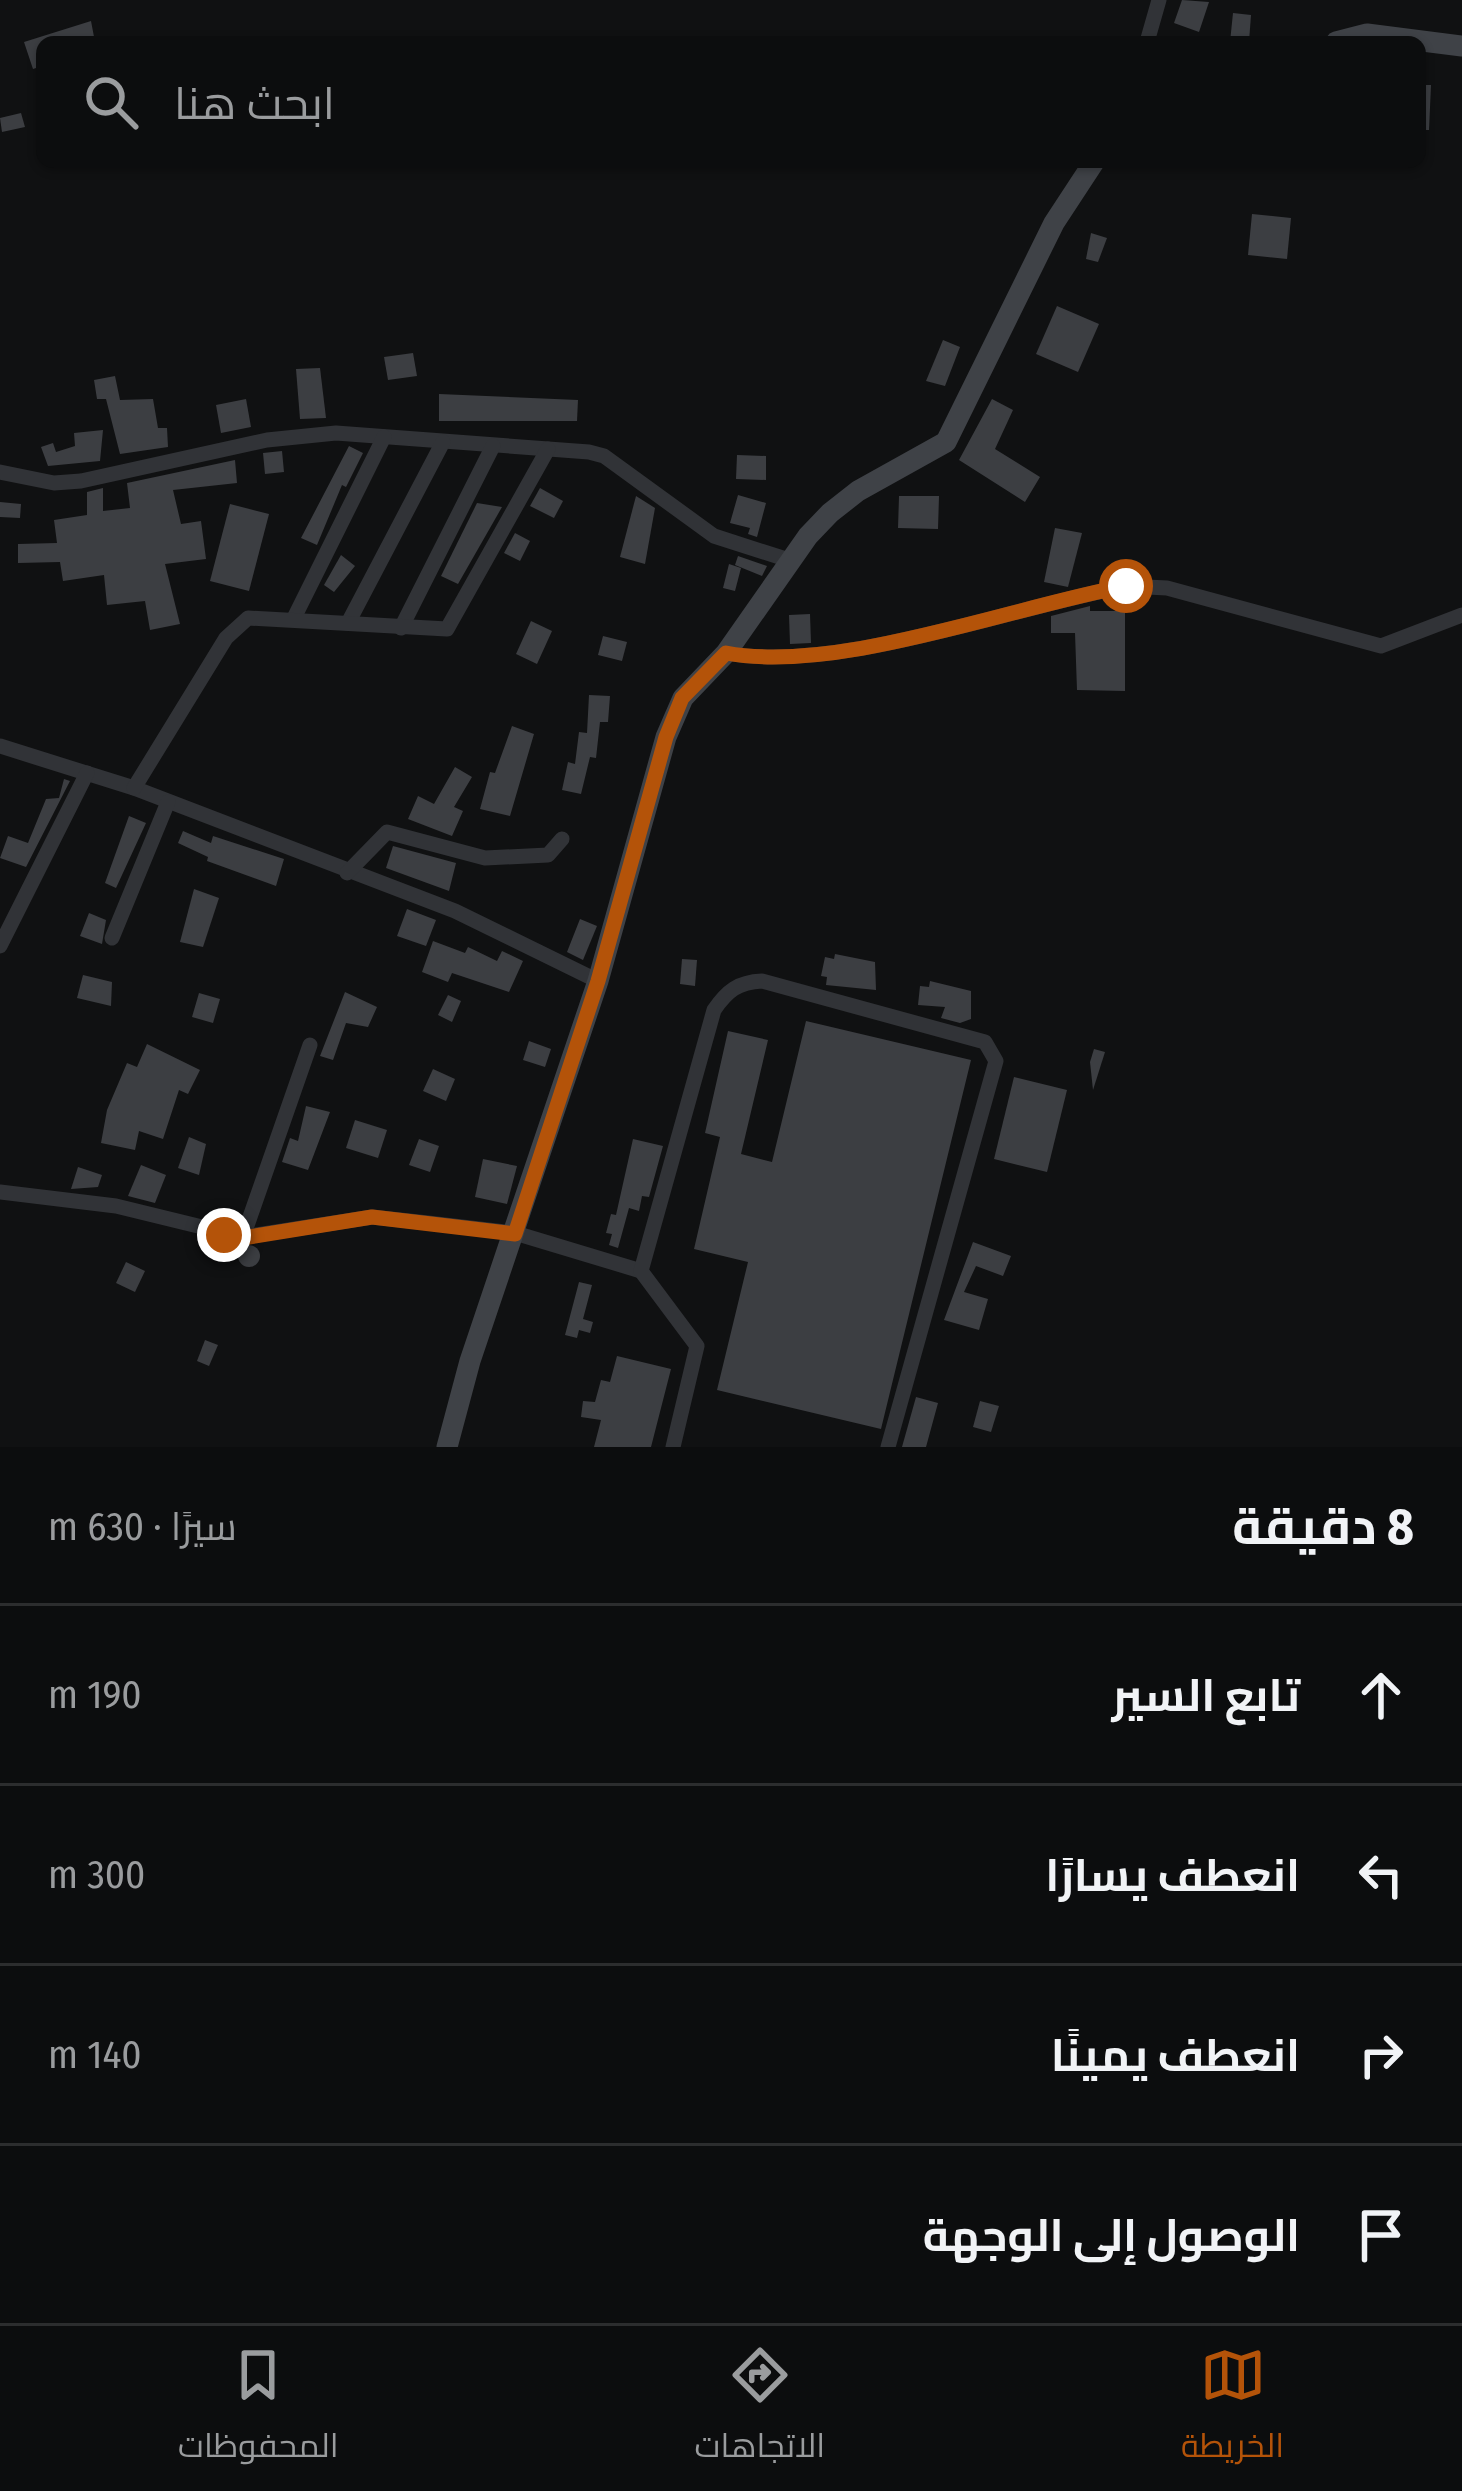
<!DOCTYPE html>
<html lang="ar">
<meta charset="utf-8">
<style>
:root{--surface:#0c0d0e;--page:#151617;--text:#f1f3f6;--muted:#9a9c9e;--line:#2c2d2e;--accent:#b45309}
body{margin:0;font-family:"Fira Sans Condensed",Cairo,sans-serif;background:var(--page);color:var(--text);direction:rtl}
.stop{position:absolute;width:36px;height:36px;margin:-27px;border:9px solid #b45309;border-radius:50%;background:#fff}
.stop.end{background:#b45309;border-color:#fff;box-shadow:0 3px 12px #0008}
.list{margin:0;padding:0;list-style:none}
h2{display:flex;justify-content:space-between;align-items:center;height:156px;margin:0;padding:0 48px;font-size:51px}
h2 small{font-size:39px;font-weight:400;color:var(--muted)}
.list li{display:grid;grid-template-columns:78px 1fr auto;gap:36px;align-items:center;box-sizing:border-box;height:180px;padding:0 48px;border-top:3px solid var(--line)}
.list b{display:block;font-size:45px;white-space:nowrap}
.list em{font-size:39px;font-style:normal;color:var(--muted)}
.icon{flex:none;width:66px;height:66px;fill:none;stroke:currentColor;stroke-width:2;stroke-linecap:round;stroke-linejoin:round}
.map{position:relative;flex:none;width:1462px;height:1447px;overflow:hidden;direction:ltr}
.search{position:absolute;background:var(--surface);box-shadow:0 3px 9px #0004;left:36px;right:36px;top:36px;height:132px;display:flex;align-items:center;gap:30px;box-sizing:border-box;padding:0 42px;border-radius:18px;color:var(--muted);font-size:45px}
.sheet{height:876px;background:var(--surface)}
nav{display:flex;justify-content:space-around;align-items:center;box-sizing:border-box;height:168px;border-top:3px solid var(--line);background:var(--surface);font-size:33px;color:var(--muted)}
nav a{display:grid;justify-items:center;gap:6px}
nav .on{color:var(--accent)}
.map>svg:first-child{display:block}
</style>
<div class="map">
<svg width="1462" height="1447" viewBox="0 0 1462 1447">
<rect width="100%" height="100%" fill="#101112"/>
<g fill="#3c3e42">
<path d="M 1182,0 L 1209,2 L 1199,32 L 1174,23 Z"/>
<path d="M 1233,13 L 1251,15 L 1249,42 L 1230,42 Z"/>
<path d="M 91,21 L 95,42 L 42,42 L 42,66 L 33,69 L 24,42 Z"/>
<path d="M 1420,85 L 1431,85 L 1429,130 L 1420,130 Z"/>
<path d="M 21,113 L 25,127 L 2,132 L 0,118 Z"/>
<path d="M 1252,214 L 1291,218 L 1287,259 L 1248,255 Z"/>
<path d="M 1091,233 L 1107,238 L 1098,262 L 1086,259 Z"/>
<path d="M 1057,306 L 1099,324 L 1078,372 L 1036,354 Z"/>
<path d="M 943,340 L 960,347 L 945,386 L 926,381 Z"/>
<path d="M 413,353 L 417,376 L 388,380 L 384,357 Z"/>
<path d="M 320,368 L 326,418 L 300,419 L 296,369 Z"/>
<path d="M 115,376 L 120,400 L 153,399 L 158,428 L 167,428 L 168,447 L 120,454 L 106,399 L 97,399 L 94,380 Z"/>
<path d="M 439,394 L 578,400 L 577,421 L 439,421 Z"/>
<path d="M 246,399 L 251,427 L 221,433 L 216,405 Z"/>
<path d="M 992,399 L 1013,410 L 995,449 L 1040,477 L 1025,502 L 959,460 Z"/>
<path d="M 103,430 L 100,461 L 48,466 L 41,447 L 53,443 L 56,452 L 75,446 L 74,433 Z"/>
<path d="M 349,446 L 363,453 L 346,487 L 342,485 L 317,545 L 301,538 Z"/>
<path d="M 282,451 L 284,472 L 265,474 L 263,453 Z"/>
<path d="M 737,455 L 766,456 L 766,480 L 736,479 Z"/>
<path d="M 235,460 L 237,483 L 173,490 L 181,524 L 201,521 L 206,559 L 165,564 L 180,624 L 150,630 L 145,601 L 107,605 L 104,575 L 63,581 L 60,562 L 18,563 L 18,544 L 57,543 L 54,520 L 87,515 L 87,492 L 103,488 L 103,511 L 130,508 L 127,483 Z"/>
<path d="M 540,488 L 563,501 L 554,518 L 530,506 Z"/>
<path d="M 738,495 L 766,503 L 757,537 L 748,534 L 750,528 L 730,523 Z"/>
<path d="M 636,496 L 655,508 L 645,564 L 620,557 Z"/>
<path d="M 899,496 L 939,496 L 938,529 L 898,528 Z"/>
<path d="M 0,502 L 21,504 L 20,518 L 0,517 Z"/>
<path d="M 477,503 L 502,507 L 458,584 L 441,576 Z"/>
<path d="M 230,504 L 269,514 L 249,591 L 210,581 Z"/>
<path d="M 1055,528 L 1082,533 L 1068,587 L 1044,582 Z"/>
<path d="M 515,533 L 530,541 L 520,561 L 504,553 Z"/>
<path d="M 341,555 L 355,566 L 334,592 L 324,585 Z"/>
<path d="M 738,556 L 767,566 L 762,576 L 735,565 Z"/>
<path d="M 729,564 L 741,568 L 735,591 L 723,588 Z"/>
<path d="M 1090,606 L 1090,611 L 1125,611 L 1125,691 L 1077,690 L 1075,633 L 1051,633 L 1051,616 Z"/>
<path d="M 810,614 L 811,643 L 790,644 L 789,615 Z"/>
<path d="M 531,621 L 552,631 L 537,664 L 516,654 Z"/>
<path d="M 603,636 L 627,642 L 622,661 L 598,655 Z"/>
<path d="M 589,695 L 610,696 L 608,722 L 600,722 L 596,758 L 590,757 L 581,794 L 562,790 L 568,762 L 575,764 L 579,732 L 587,733 Z"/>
<path d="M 512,726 L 534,734 L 510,816 L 480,809 L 490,772 L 495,773 Z"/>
<path d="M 455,767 L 472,777 L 454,807 L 463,811 L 452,836 L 408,819 L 418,796 L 434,804 Z"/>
<path d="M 64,779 L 70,781 L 26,867 L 0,858 L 8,836 L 28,843 L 46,799 L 59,798 Z"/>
<path d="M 129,816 L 146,823 L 116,888 L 105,883 Z"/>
<path d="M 183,831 L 211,843 L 213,836 L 284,859 L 276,886 L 207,861 L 208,857 L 178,843 Z"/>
<path d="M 393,846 L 456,863 L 449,891 L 386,868 Z"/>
<path d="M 194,889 L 219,898 L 203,947 L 180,942 Z"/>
<path d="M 407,909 L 436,920 L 426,946 L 397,936 Z"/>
<path d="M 89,913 L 106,920 L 102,944 L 80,936 Z"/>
<path d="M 580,919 L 597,926 L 583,960 L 567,952 Z"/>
<path d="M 433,941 L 465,953 L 468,947 L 497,961 L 502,951 L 523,961 L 509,992 L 452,973 L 448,982 L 422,972 Z"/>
<path d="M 835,954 L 875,962 L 876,990 L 826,985 L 827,977 L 821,976 L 825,957 L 834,959 Z"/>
<path d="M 682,959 L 697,960 L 695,986 L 680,984 Z"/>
<path d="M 83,975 L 112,982 L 111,1006 L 77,998 Z"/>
<path d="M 930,981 L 971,991 L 971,1019 L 960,1023 L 941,1018 L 945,1007 L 918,1005 L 920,986 L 929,987 Z"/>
<path d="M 345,992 L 377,1007 L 368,1027 L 346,1023 L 333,1060 L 320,1056 Z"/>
<path d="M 199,993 L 220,999 L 213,1023 L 192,1017 Z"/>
<path d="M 448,995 L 461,1001 L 452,1022 L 438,1015 Z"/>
<path d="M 806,1021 L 971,1060 L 881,1429 L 717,1390 L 748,1262 L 694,1249 L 720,1137 L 705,1133 L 728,1031 L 768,1040 L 741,1154 L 772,1162 Z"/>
<path d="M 529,1041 L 551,1049 L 545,1067 L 523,1060 Z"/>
<path d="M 147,1044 L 200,1070 L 188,1094 L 179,1090 L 163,1139 L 139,1131 L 135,1150 L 101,1143 L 107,1110 L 127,1063 L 137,1067 Z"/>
<path d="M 1094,1049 L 1105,1052 L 1093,1090 L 1090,1062 Z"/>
<path d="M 433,1069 L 455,1079 L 446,1101 L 423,1091 Z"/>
<path d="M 1014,1077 L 1067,1090 L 1047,1172 L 994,1159 Z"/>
<path d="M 306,1106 L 330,1112 L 308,1170 L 282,1162 L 290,1138 L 298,1141 Z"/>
<path d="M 355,1120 L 387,1130 L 378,1158 L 346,1148 Z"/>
<path d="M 189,1137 L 206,1144 L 199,1175 L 178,1168 Z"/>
<path d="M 419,1139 L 439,1146 L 430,1172 L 409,1165 Z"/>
<path d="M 633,1139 L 663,1146 L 649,1197 L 642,1196 L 639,1211 L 629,1208 L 618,1248 L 609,1245 L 612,1234 L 606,1233 L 611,1214 L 616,1215 Z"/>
<path d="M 483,1159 L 517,1166 L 507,1204 L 475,1197 Z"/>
<path d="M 141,1165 L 166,1175 L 155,1203 L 128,1196 Z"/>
<path d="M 78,1167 L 102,1175 L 98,1187 L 71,1189 Z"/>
<path d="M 973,1242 L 1011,1256 L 1003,1276 L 976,1266 L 964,1292 L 988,1299 L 979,1330 L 944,1320 Z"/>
<circle cx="249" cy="1256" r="11"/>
<path d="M 126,1262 L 145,1271 L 135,1292 L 116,1283 Z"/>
<path d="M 579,1282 L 592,1285 L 583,1319 L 593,1322 L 590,1333 L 579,1330 L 577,1338 L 565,1335 Z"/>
<path d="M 205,1340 L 218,1345 L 209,1366 L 197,1361 Z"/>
<path d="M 617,1356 L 671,1369 L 651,1447 L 594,1447 L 601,1420 L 581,1417 L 583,1401 L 595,1402 L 601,1380 L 610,1382 Z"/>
<path d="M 916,1397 L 938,1403 L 926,1447 L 902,1447 Z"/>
<path d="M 980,1401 L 999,1406 L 991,1432 L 973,1427 Z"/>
</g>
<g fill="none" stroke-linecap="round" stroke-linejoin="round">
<g stroke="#313337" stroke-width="15">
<path d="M 1147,42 L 1159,0"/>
<path d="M 0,472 L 54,483 L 81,481 L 267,440 L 336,433 L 589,452 L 604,456 L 714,536 L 792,561"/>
<path d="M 294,618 L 384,437"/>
<path d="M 348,623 L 443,442"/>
<path d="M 401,628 L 493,446"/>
<path d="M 726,653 C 837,674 1012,607 1127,586 L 1167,588 L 1381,646 L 1462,615"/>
<path d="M 0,746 L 134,788 L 455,911 L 598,981"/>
<path d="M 134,788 L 226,638 L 248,618 L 447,629 L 548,449"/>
<path d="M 347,873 L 387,832 L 485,858 L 548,855 L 562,839"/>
<path d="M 112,938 L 168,802"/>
<path d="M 0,946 L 87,773"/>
<path d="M 0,1192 L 116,1206 L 243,1237 L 372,1217 L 428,1223 L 515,1233 L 641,1271"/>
<path d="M 243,1237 L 310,1045"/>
<path d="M 673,1447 L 697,1346 L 641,1271 L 714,1010 C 727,991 738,982 762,981 L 985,1042 L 996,1061 L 888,1447"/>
</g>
<g stroke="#3f4247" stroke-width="21">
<path d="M 1336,42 L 1367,34 L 1462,46"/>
<path d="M 447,1447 L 470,1361 L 598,981 L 666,737 L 683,698 L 726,653 L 808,536 L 830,513 L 858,491 L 946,442 L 1054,223 L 1094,162"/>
</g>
</g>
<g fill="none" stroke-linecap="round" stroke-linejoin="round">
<path stroke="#b45309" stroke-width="15" d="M 224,1235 L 243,1238 L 372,1217 L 515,1234 L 598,981 L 666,737 L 682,698 L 726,653 C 837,674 1012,607 1126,586"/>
</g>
</svg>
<div class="stop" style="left:1126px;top:586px"></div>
<div class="stop end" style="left:224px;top:1235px"></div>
<div class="search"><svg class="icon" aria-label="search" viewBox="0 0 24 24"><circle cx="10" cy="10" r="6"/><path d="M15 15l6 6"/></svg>ابحث هنا</div>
</div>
<section class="sheet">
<h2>8 دقيقة<small>سيرًا · 630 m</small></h2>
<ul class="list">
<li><svg class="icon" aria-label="ahead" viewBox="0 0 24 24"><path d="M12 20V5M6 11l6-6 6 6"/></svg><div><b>تابع السير</b></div><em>190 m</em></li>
<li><svg class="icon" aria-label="left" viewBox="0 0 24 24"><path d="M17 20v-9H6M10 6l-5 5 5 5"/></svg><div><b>انعطف يسارًا</b></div><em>300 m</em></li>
<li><svg class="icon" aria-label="right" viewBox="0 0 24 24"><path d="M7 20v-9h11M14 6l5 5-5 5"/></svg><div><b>انعطف يمينًا</b></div><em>140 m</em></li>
<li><svg class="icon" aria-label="arrive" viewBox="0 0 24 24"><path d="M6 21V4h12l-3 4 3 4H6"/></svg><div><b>الوصول إلى الوجهة</b></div></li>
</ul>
</section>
<nav>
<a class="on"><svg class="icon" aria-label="map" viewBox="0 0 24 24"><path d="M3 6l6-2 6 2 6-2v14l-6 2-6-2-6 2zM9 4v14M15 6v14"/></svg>الخريطة</a>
<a><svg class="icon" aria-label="directions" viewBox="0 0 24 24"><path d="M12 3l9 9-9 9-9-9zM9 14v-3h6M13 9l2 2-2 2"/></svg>الاتجاهات</a>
<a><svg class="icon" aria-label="saved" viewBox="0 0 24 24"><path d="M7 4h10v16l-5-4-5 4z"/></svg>المحفوظات</a>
</nav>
